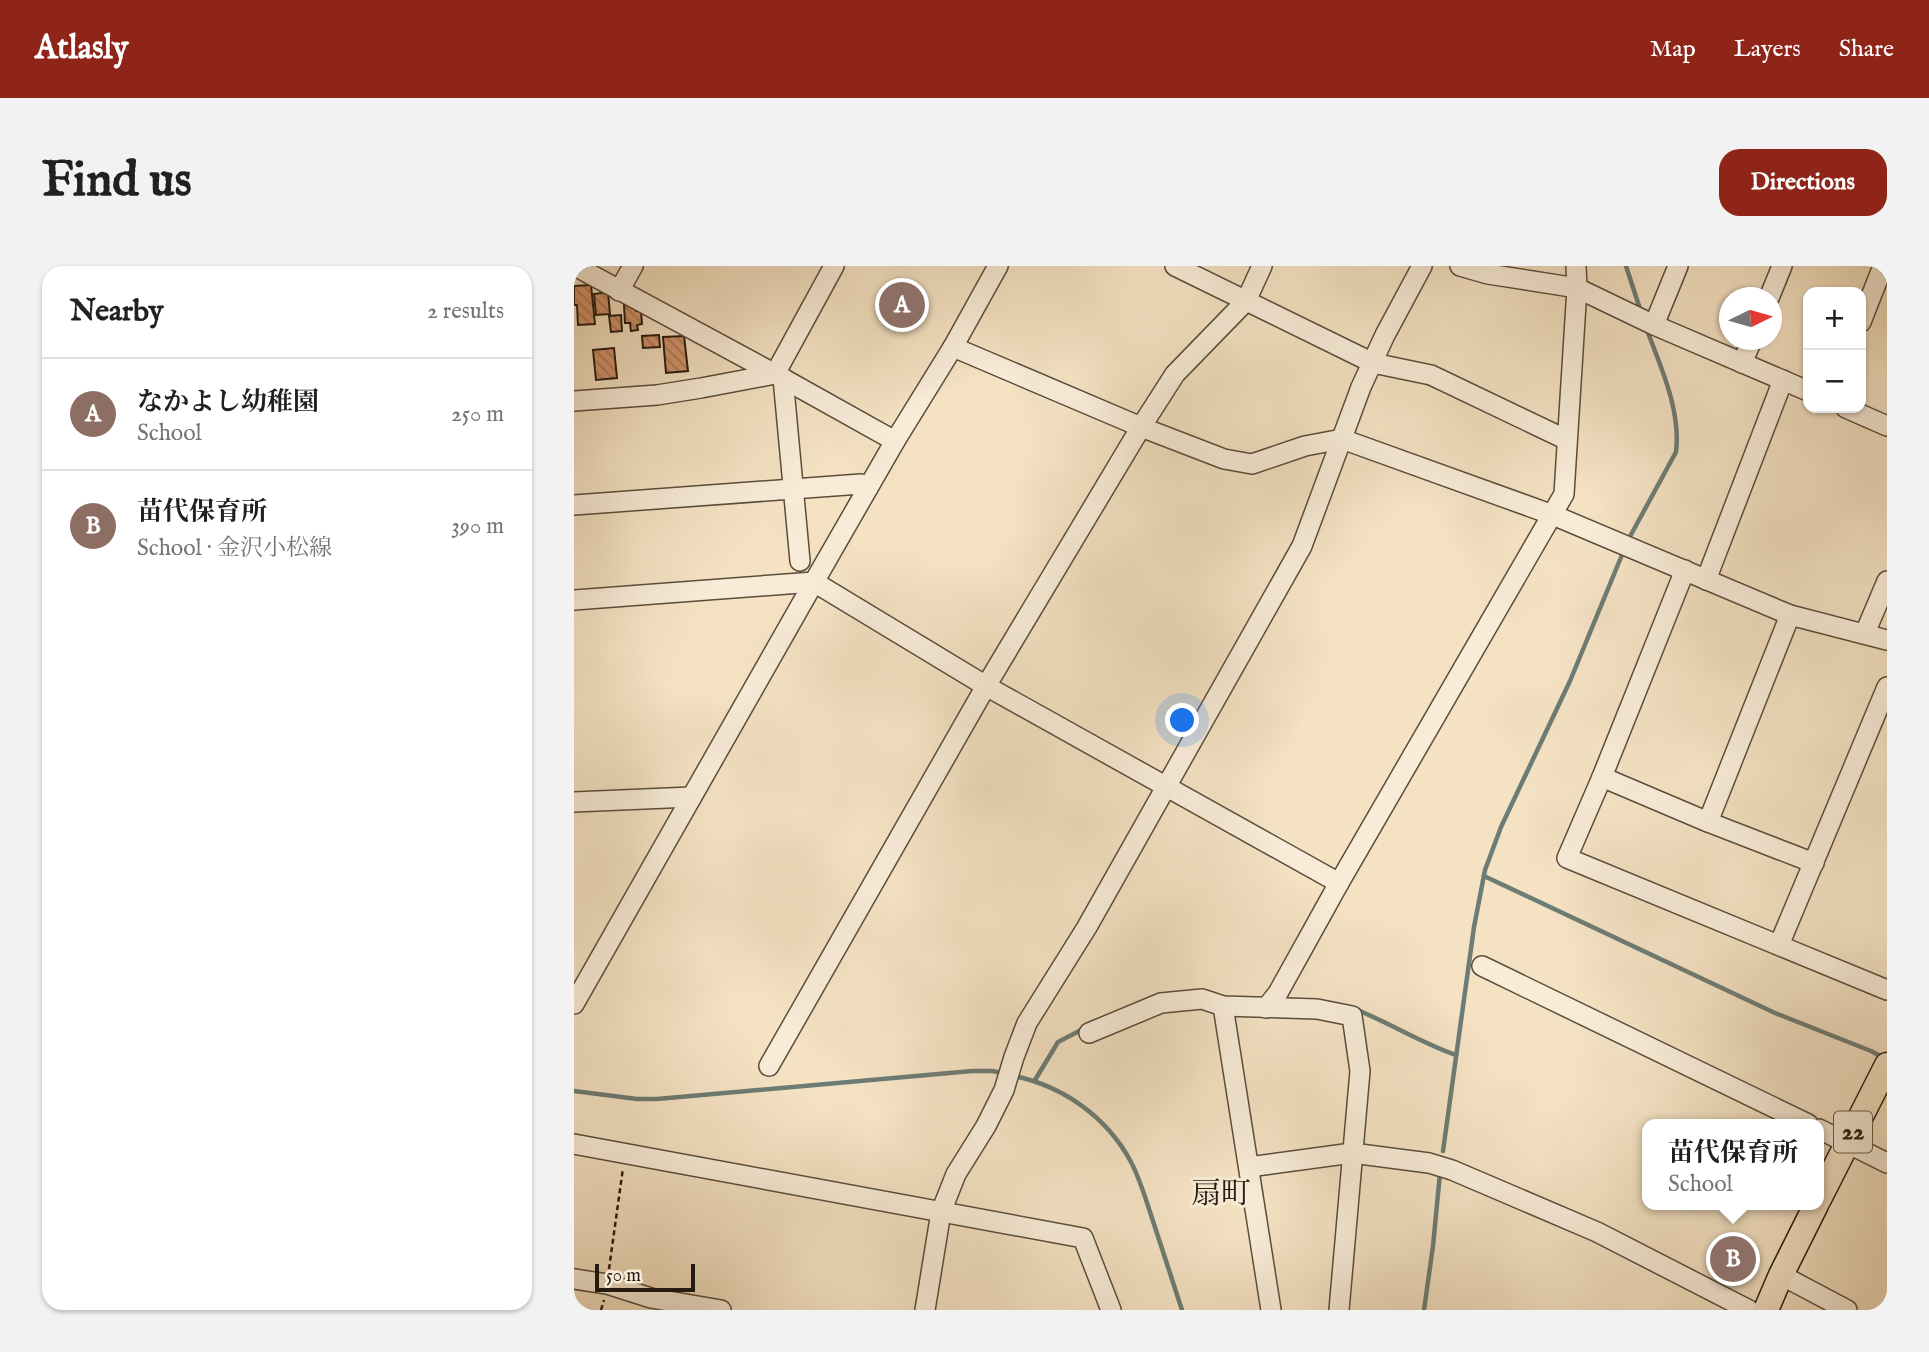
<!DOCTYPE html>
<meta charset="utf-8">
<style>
:root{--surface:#fff;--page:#f2f2f2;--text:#202124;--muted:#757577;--line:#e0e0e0;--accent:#8f2418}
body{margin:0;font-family:"IM FELL English","Noto Serif JP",serif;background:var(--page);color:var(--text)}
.controls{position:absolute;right:21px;top:21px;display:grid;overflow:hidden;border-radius:14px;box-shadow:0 2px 5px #0004}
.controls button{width:63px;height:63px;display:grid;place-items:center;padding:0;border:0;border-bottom:2px solid var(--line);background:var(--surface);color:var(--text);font:35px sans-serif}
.compass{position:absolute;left:1145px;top:21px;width:63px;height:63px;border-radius:50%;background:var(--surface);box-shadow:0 2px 5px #0004;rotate:85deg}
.scale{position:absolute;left:21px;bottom:18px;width:100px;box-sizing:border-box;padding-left:7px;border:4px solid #261b0f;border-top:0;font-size:19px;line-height:24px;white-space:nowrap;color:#261b0f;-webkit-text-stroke:5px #f8ecd8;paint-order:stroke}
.you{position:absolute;left:609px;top:455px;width:24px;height:24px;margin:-18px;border:5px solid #fff;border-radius:50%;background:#1a73e8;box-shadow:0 0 0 10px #1a73e833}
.badge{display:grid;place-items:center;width:46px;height:46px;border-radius:50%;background:var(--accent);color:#fff;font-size:23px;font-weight:700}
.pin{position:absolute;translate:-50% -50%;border:4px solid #fff;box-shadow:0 2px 7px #0006}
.popup{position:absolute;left:1068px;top:853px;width:182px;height:91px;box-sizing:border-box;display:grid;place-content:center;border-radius:14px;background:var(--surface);filter:drop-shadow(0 2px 5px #0005);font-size:23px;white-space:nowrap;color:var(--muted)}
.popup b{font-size:26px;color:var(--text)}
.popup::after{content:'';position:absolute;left:50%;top:100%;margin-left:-14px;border:14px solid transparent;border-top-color:var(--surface)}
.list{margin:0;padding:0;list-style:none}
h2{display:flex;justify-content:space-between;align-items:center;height:91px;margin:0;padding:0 28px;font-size:30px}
h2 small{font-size:23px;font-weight:400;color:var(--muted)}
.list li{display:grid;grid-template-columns:46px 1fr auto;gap:21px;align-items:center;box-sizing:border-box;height:112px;padding:0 28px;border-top:2px solid var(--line)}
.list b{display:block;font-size:26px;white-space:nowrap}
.list p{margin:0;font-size:23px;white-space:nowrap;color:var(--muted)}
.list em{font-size:23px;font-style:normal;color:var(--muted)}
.map{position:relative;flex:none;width:1313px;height:1044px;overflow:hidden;border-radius:21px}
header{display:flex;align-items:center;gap:42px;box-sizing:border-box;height:98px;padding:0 35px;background:var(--accent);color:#fff}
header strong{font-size:33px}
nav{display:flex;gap:38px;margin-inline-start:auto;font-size:24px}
.intro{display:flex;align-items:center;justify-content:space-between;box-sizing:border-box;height:168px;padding:0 42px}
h1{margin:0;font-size:49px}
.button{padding:18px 32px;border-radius:21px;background:var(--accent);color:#fff;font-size:24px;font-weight:700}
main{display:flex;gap:42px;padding:0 42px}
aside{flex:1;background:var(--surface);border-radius:21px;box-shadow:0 2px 5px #0004}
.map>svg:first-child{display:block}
</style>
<header>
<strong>Atlasly</strong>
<nav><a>Map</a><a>Layers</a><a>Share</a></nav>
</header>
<div class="intro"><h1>Find us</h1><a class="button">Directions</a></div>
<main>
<aside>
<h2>Nearby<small>2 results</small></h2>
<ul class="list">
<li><span class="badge" style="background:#8d6e63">A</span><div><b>なかよし幼稚園</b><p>School</p></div><em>250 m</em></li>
<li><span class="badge" style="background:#8d6e63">B</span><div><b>苗代保育所</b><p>School · 金沢小松線</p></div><em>390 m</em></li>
</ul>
</aside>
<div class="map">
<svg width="1313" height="1044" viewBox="0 0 1313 1044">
<defs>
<pattern id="building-back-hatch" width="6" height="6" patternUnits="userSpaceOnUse" patternTransform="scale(1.75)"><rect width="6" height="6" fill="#d2946b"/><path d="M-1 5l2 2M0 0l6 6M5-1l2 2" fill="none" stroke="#aa7856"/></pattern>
</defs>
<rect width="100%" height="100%" fill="#f4e2c3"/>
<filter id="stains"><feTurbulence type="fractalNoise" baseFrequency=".00286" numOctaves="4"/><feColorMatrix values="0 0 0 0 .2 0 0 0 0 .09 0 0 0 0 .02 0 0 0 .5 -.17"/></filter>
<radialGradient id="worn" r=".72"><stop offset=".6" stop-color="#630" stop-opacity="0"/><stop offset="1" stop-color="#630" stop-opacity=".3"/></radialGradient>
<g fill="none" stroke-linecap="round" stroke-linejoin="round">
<g stroke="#6d7c74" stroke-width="4.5">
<path d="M 1052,0 L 1067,46"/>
<path d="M 1053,276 L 1102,186 C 1107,144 1087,102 1073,64"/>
<path d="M 910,610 L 1201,747 L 1297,785 L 1310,792"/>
<path d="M 781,743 C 816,757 847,777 882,789"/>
<path d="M 440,810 C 489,820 533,851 557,896 C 566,913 572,934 578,952 C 588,983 598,1013 608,1044"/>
<path d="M 461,814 L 484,776 L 509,763"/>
<path d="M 0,825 L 63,833 L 83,833 L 398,805 L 419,805 L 431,808"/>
<path d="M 869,885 L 900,661 L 911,604 L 927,561 L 996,415 L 1050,284"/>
<path d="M 850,1044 L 859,980 L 866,907"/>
</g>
</g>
<g fill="url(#building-back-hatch)" stroke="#261b0f" stroke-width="2">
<path d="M 17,19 L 21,58 L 4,59 L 3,39 L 0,39 L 0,20 Z"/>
<path d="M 34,26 L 36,48 L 22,49 L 20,28 Z"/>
<path d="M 58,38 L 62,41 L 62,45 L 67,45 L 68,58 L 63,59 L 64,64 L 57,65 L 56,57 L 51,57 L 50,39 Z"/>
<path d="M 47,49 L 48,65 L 37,66 L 35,50 Z"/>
<path d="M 85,69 L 86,81 L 69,82 L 68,70 Z"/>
<path d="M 110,70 L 114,105 L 92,107 L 89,71 Z"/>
<path d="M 40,82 L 43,112 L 22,114 L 19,84 Z"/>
</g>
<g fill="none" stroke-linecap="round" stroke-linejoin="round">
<defs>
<g id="minor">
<path d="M 1,0 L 201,108 L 321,175"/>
<path d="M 601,0 L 799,97 L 857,109 L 993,174"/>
<path d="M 886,0 L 914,8 L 1003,22 L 1080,59 L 1234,125"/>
<path d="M 45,25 L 59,0"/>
<path d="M 1195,32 L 1208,0"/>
<path d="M 1287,56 L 1309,0"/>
<path d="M 1080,59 L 1104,0"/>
<path d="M 379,81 L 567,161 L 650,193 L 678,198 L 731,180 L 768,173 L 979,249 L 1216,349 L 1313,374"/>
<path d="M 1168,97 L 1178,74"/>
<path d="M 209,112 L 226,295"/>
<path d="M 0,135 L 83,129 L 127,122 L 201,108 L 260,0"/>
<path d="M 1272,142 L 1313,160"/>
<path d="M 0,239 L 287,218 L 294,222"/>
<path d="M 1111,304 L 1028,511 L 993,592 L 1313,724"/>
<path d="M 1132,314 L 1209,114"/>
<path d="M 0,334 L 240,316 L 412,420 L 765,617"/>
<path d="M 1291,367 L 1313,315"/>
<path d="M 1028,511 L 1134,556 L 1240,597"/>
<path d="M 0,536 L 117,531"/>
<path d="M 1134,556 L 1216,349"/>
<path d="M 1205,679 L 1313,421"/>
<path d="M 908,700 L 1234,858"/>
<path d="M 0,738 L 240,316 L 321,175 L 379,81 L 424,0"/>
<path d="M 649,740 L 697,1044"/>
<path d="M 692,742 L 704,727 L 765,617 L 990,228 L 1003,22 L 1002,0"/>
<path d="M 515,767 L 587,737 L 628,733 L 649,740 L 743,743 L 778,750 L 786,805 L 765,1044"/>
<path d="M 195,800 L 412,420 L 567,161 L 601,108 L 672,35 L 688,0"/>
<path d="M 1245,863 L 1313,897"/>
<path d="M 0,878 L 509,972 L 537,1044"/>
<path d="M 675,901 L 778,887 L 855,897 L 878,904 L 1023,966 L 1175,1044"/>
<path d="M 1207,1009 L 1273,1044"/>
<path d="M 0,1013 L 33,1018 L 77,1032 L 147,1044"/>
<path d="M 351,1044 L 367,946 L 382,908 L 412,860 L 430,824 L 440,791 L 453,757 L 513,661 L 728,280 L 787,121 L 811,69 L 848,0"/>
</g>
<g id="major">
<path d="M 1245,933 L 1313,799"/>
<path d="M 1192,1044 L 1207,1009 L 1242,939"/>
</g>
</defs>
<use href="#minor" stroke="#5a4d3c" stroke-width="22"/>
<use href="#major" stroke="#261b0f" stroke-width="27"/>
<g stroke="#261b0f" stroke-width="2.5" stroke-dasharray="5 3.5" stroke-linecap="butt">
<path d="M 35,1003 L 49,902"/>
<path d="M 27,1044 L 30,1034"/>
</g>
<use href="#minor" stroke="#f8ecd8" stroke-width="19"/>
<use href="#major" stroke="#f4e2c3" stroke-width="24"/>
</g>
<g text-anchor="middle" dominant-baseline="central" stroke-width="6" stroke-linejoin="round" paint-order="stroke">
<rect fill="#f8ecd8" stroke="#655a4b" stroke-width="2" x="1260" y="845.5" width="38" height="41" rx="5"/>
<g font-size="24" font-weight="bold" fill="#261b0f">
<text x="1279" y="866">22</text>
</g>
<g font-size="30" fill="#261b0f" stroke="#f8ecd8">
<text x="647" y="929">扇町</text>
</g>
</g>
<rect width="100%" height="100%" filter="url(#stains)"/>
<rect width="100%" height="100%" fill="url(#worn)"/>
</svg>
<div class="controls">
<button>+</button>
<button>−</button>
</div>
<svg class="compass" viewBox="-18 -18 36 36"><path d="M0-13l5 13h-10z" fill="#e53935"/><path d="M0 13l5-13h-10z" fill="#757577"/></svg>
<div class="scale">50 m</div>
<div class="you"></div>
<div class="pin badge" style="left:328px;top:39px;background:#8d6e63">A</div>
<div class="pin badge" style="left:1159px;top:993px;background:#8d6e63">B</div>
<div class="popup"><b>苗代保育所</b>School</div>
</div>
</main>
